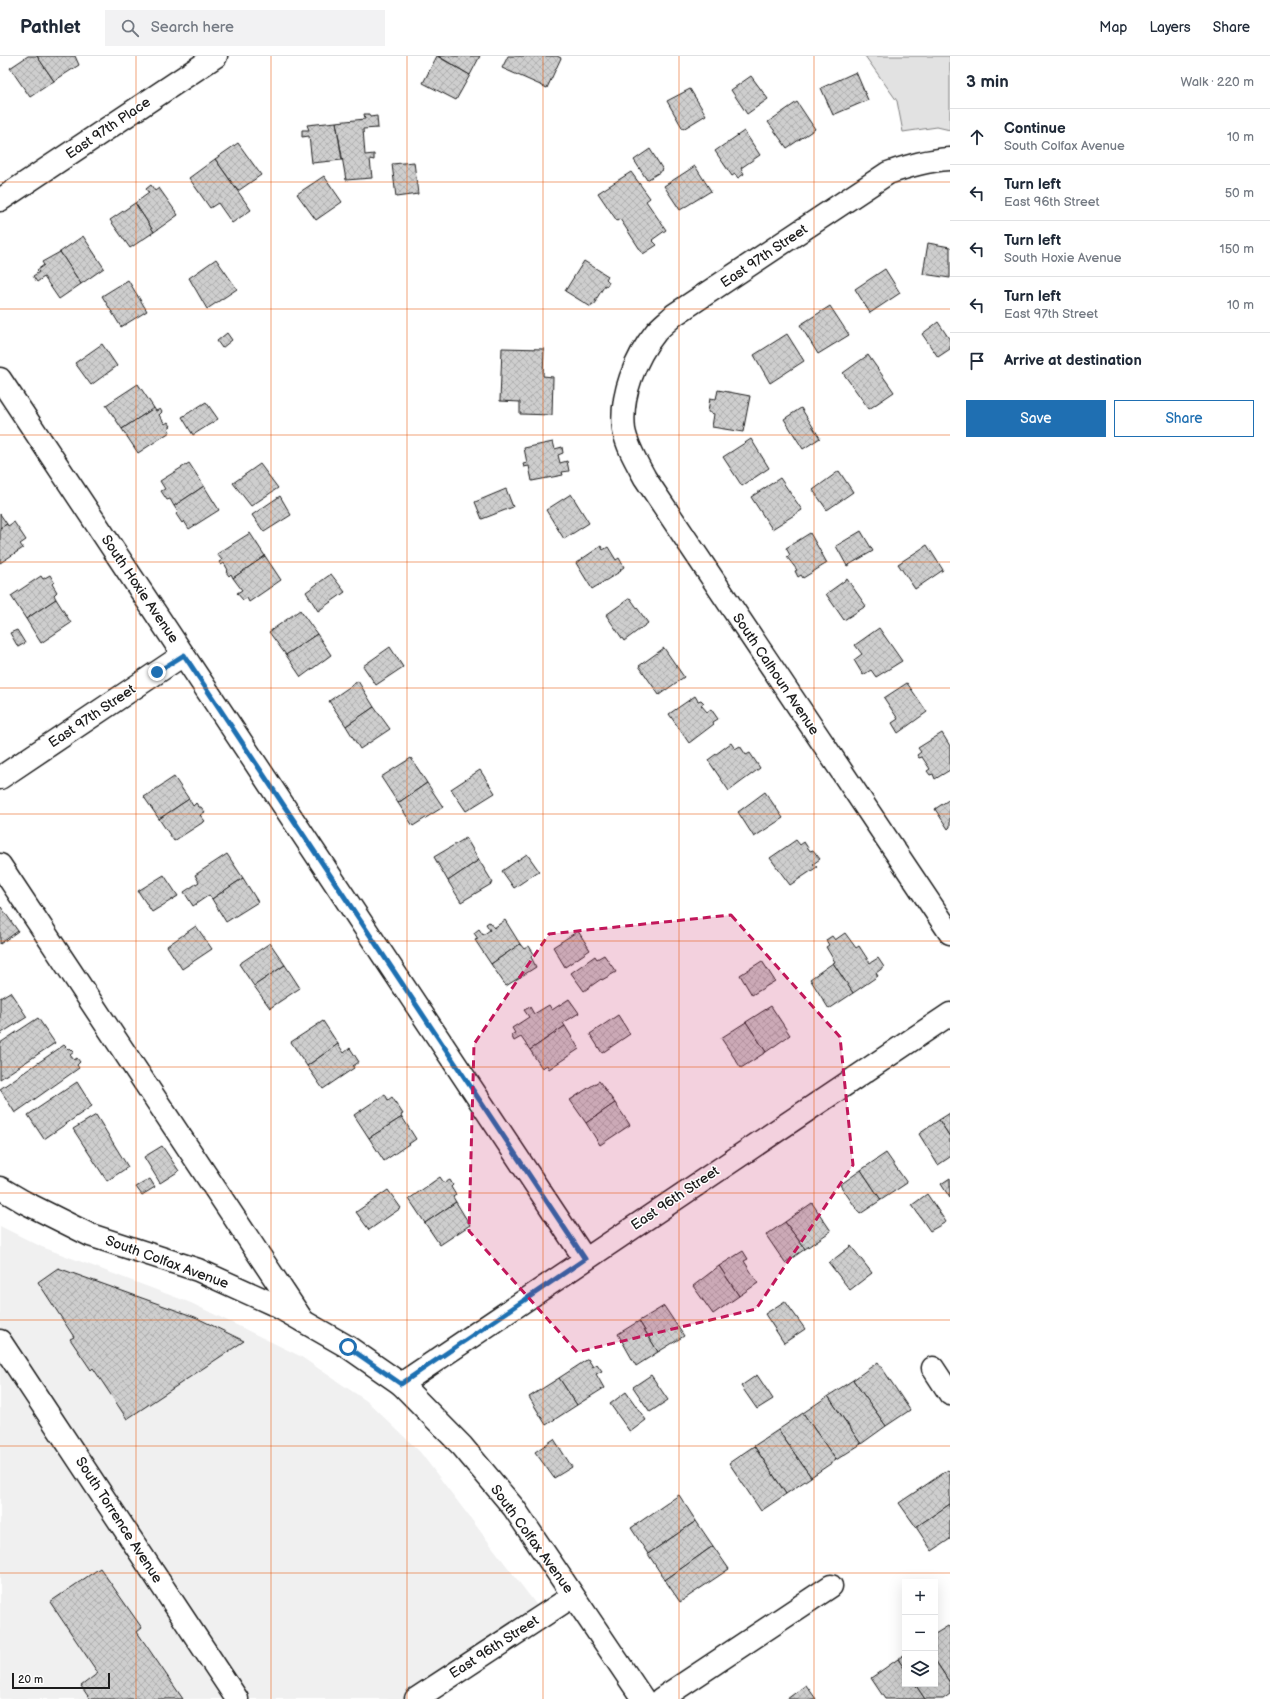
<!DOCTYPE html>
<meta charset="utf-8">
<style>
:root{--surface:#fff;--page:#f2f2f3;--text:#1f2937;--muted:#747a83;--line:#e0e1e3;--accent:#1f6fb2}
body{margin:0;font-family:"Balsamiq Sans",sans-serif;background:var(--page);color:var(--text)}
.controls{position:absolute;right:12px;bottom:12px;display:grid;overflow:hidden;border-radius:0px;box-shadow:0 4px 16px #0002}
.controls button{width:36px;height:36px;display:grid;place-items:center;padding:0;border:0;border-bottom:1px solid var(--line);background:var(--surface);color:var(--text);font:20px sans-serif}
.scale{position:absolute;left:12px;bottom:10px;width:98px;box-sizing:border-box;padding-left:4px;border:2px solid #1c1c1c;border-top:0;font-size:11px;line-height:14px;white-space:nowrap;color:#1c1c1c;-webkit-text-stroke:3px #fff;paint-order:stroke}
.stop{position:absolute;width:12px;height:12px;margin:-9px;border:3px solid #1f6fb2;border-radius:50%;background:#fff}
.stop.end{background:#1f6fb2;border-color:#fff;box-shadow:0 1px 4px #0008}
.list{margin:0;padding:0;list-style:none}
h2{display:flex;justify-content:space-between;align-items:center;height:52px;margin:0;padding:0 16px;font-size:17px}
h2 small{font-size:13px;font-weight:400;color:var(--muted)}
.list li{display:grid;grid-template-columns:26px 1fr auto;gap:12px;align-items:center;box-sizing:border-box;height:56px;padding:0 16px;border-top:1px solid var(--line)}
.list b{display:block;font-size:15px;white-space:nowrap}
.list p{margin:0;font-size:13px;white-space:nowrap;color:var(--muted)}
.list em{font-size:13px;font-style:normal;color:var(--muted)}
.actions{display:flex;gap:8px;padding:12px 16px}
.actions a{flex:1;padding:9px 0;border:1px solid var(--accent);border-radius:0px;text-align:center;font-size:14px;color:var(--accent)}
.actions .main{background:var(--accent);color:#fff}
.icon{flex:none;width:22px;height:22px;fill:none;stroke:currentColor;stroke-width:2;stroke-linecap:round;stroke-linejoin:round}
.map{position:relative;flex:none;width:950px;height:1643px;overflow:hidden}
header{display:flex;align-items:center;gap:24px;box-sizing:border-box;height:56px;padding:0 20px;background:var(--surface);border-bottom:1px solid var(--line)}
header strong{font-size:19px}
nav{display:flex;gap:22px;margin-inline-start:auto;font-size:14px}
.search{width:280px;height:36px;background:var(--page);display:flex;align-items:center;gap:10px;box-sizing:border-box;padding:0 14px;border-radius:0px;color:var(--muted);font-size:15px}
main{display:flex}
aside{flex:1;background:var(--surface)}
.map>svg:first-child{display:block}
</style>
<header>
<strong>Pathlet</strong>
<div class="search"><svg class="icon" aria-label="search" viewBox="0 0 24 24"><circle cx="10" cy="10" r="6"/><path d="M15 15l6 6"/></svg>Search here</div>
<nav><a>Map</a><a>Layers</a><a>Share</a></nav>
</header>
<main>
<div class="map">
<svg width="950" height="1643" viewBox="0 0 950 1643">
<defs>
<pattern id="building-cross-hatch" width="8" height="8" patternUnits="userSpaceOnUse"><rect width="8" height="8" fill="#cecece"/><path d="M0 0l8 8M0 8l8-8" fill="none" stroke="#b0b0b0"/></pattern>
</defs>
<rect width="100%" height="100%" fill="#fff"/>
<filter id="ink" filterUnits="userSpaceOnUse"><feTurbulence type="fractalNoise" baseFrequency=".025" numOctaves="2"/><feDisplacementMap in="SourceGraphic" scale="8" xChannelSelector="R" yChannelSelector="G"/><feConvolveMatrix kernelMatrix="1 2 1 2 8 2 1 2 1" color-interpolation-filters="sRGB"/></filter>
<g filter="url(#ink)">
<path fill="#f0f0f0" d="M 0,1170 L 42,1191 L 191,1247 L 300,1300 L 368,1346 L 420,1396 L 548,1564 L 428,1643 L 0,1643 Z"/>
<path fill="#e2e2e2" stroke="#7f7f7f" d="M 865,0 L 950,0 L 950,74 L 937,71 L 903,76 L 897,45 Z"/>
<g fill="url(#building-cross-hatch)" stroke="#1c1c1c">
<path d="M 28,0 L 37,0 L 54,25 L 30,41 L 10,12 Z"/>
<path d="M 37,0 L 75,0 L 79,9 L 54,25 Z"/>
<path d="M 437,0 L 470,19 L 456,44 L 423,27 Z"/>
<path d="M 438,0 L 480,0 L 470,19 Z"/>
<path d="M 508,0 L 557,0 L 561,2 L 547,32 L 502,12 Z"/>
<path d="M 856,16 L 868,44 L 833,59 L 821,32 Z"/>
<path d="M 751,20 L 768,43 L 747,58 L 731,34 Z"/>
<path d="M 690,33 L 706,59 L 683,73 L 667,45 Z"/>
<path d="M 797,46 L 815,73 L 787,92 L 768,66 Z"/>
<path d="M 364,58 L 369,58 L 370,61 L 377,60 L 378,72 L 363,73 L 365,99 L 374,98 L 374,104 L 370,103 L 372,122 L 346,124 L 336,66 L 365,63 Z"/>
<path d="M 336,66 L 342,104 L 312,107 L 309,80 L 302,81 L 302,74 L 309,74 L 307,69 Z"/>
<path d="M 744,75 L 760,99 L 741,112 L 744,118 L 738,122 L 735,118 L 732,120 L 715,95 Z"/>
<path d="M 238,87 L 261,119 L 238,135 L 215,103 Z"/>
<path d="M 650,93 L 663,114 L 647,124 L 634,104 Z"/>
<path d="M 215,103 L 251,154 L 232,167 L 218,147 L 210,152 L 189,122 Z"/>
<path d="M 414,106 L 418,138 L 396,141 L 392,108 Z"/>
<path d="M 695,110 L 711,135 L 680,154 L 664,130 Z"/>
<path d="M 631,116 L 650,142 L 646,145 L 666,174 L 652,184 L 657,189 L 643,198 L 620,163 L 617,165 L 598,137 Z"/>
<path d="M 324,120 L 342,146 L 316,164 L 297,138 Z"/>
<path d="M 151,129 L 155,135 L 159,132 L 178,159 L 154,176 L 135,147 L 149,137 L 146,133 Z"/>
<path d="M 135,147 L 154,176 L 130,192 L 110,164 Z"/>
<path d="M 83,180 L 104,212 L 81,228 L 60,196 Z"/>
<path d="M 928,187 L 950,191 L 950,222 L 923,218 Z"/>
<path d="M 60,196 L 81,228 L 59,243 L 44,221 L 37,226 L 33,220 L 39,216 L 37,214 L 44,209 L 42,206 Z"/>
<path d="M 216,203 L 237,233 L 207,253 L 189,222 Z"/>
<path d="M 584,205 L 608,220 L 606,223 L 609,226 L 607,230 L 605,229 L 595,245 L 597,245 L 594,249 L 592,248 L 591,251 L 565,235 Z"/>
<path d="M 885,213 L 900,237 L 870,257 L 855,233 Z"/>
<path d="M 128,224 L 147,255 L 121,271 L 102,240 Z"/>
<path d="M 830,250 L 849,279 L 818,298 L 800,269 Z"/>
<path d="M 938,266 L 950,284 L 950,293 L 938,301 L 922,278 Z"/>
<path d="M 227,277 L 232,284 L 222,292 L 217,285 Z"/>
<path d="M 787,278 L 804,305 L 770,327 L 754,299 Z"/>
<path d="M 102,288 L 117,310 L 91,329 L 75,307 Z"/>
<path d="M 502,292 L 544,293 L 543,320 L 553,321 L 552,359 L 520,358 L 520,346 L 500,345 Z"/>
<path d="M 868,299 L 894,336 L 869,353 L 843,317 Z"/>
<path d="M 138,328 L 154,352 L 122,373 L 106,349 Z"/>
<path d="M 718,334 L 750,340 L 743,376 L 712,371 L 714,358 L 708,356 L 710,342 L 716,343 Z"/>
<path d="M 206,346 L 218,363 L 193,379 L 182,361 Z"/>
<path d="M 154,352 L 156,355 L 160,353 L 162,356 L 159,359 L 165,368 L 168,366 L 171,370 L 168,372 L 170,376 L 138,397 L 122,373 Z"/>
<path d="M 801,352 L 820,382 L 803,393 L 784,363 Z"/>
<path d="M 751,383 L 769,412 L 742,430 L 723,401 Z"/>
<path d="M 553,386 L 555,393 L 562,391 L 563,397 L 558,399 L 560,407 L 567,405 L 569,415 L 562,416 L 563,419 L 532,425 L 529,410 L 524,411 L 523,408 L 527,407 L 524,392 Z"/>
<path d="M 189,407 L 204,430 L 174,450 L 170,443 L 167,444 L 161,435 L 165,433 L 160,425 Z"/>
<path d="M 260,408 L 278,432 L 251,450 L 233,427 Z"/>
<path d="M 839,415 L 853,436 L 827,454 L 813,434 Z"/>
<path d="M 780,422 L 802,454 L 772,473 L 751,441 Z"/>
<path d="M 204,430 L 219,454 L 189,473 L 184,465 L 182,467 L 176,458 L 178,456 L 174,450 Z"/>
<path d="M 506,433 L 513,451 L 482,463 L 475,446 Z"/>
<path d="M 571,438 L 589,467 L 564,483 L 546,454 Z"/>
<path d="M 280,440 L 291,459 L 264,476 L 252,459 Z"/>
<path d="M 0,458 L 7,468 L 0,472 Z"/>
<path d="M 14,466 L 26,484 L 20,488 L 23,492 L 0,507 L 0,472 L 7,468 L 8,470 Z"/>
<path d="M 861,475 L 873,495 L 847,510 L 836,490 Z"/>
<path d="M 250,477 L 265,500 L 233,522 L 231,518 L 229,520 L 226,516 L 228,514 L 224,507 L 221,509 L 219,506 L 222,504 L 217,498 Z"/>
<path d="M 810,477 L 827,507 L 803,522 L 801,519 L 798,521 L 795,515 L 797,514 L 787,501 L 790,499 L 786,492 Z"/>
<path d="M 927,489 L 943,514 L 915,533 L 898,508 Z"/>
<path d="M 601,490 L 603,494 L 608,491 L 616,504 L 619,502 L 624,511 L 620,514 L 621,515 L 592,533 L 576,507 Z"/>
<path d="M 265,500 L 281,524 L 249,546 L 247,542 L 243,544 L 237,537 L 242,534 L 233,522 Z"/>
<path d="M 331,518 L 345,536 L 318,555 L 306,536 Z"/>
<path d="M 50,519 L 54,526 L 52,528 L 57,536 L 54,539 L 56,543 L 26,563 L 11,540 L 41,520 L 43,523 Z"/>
<path d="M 847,523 L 866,550 L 844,564 L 826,538 Z"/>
<path d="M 630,542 L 648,567 L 624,585 L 606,559 Z"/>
<path d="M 56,543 L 71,567 L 41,587 L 26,563 Z"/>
<path d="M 300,554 L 317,578 L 286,599 L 269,576 Z"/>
<path d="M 879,572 L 902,605 L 876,621 L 871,614 L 863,619 L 854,604 L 862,598 L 855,589 Z"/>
<path d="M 17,574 L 25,587 L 18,591 L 10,577 Z"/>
<path d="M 317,578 L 331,599 L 301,621 L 286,599 Z"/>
<path d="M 390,591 L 403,611 L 376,629 L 363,610 Z"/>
<path d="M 664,592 L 684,621 L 659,639 L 639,610 Z"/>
<path d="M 358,625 L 374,651 L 346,670 L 329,645 Z"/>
<path d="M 907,627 L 927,656 L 898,677 L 892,667 L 898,663 L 884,642 Z"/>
<path d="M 695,640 L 698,645 L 701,644 L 704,647 L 701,649 L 707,656 L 711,653 L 718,663 L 713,666 L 714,668 L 689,687 L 669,658 Z"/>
<path d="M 374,651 L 390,673 L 360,693 L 346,670 Z"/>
<path d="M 942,677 L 950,690 L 950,714 L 935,723 L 933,718 L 930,719 L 927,715 L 930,713 L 922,701 L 919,702 L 917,699 L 921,696 L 918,692 Z"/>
<path d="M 731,687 L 735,693 L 740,690 L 746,699 L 750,697 L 760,712 L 729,735 L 708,704 Z"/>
<path d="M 411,702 L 427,727 L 398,747 L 381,721 Z"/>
<path d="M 480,714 L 495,737 L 466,755 L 451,733 Z"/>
<path d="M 174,721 L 189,743 L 159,763 L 144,741 Z"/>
<path d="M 427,727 L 443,751 L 413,770 L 398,747 Z"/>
<path d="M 765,736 L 783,762 L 754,781 L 738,756 Z"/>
<path d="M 189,743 L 193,750 L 196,747 L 199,751 L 201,751 L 205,756 L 200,759 L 205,765 L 174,785 L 159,763 Z"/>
<path d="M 950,743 L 950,771 L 948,773 L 935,753 Z"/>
<path d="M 466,782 L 479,804 L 448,825 L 434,801 Z"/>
<path d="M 796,784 L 800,789 L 804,786 L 810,795 L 813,794 L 820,803 L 813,808 L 817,811 L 790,829 L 770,802 Z"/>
<path d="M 227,798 L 243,822 L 212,843 L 209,839 L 193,850 L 184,836 L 199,826 L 195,819 Z"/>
<path d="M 527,798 L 539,815 L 514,832 L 502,815 Z"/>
<path d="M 479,804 L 493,827 L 461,846 L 448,825 Z"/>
<path d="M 164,819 L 178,840 L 152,856 L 138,835 Z"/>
<path d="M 243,822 L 258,846 L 226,866 L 212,843 Z"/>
<path d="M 1,851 L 18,875 L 0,888 L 0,852 Z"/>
<path d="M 505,864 L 520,888 L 491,908 L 475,884 L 478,883 L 474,877 L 479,873 L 483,879 L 490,874 L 486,868 L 489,866 L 494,872 Z"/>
<path d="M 196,870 L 212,893 L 182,913 L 167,890 Z"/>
<path d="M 578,875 L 590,894 L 565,911 L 553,891 Z"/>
<path d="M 845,877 L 856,892 L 859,890 L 870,907 L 878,902 L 884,911 L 876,917 L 878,920 L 853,937 L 833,907 L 835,906 L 826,891 L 829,889 L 826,884 L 832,880 L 835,884 Z"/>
<path d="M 270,887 L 285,909 L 254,930 L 239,908 Z"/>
<path d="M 520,888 L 524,893 L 529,890 L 534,898 L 531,901 L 536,911 L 506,930 L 491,908 Z"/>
<path d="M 604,899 L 616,916 L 602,924 L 601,923 L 584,935 L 571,917 L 595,900 L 597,903 Z"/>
<path d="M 762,905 L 775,925 L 752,939 L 740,919 Z"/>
<path d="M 833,907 L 853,937 L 829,953 L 810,923 Z"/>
<path d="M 285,909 L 300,932 L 270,952 L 254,930 Z"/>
<path d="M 10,936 L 27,961 L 0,978 L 0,942 Z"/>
<path d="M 569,943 L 579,957 L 563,967 L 565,970 L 530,994 L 521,981 L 514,985 L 511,979 L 515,977 L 512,972 L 529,961 L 524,954 L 530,951 L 534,958 L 549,949 L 552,954 Z"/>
<path d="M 771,950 L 790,979 L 766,996 L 746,966 Z"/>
<path d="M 618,959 L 630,978 L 602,997 L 590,978 Z"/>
<path d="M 38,962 L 55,987 L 0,1023 L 0,987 Z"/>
<path d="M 323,965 L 338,988 L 307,1010 L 291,986 Z"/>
<path d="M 746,966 L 766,996 L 741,1012 L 721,982 Z"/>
<path d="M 565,970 L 579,993 L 549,1013 L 547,1009 L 542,1012 L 530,994 Z"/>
<path d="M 338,988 L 344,997 L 350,992 L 359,1006 L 353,1010 L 354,1012 L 323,1033 L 307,1010 Z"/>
<path d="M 64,989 L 68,993 L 70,992 L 74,996 L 70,999 L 74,1004 L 77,1002 L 80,1006 L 77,1009 L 79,1012 L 15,1057 L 0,1033 Z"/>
<path d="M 599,1025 L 615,1047 L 586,1067 L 570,1044 Z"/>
<path d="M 77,1026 L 92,1050 L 44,1083 L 28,1059 Z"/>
<path d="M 385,1038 L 388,1044 L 392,1041 L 403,1058 L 401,1059 L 402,1061 L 369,1082 L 354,1059 Z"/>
<path d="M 615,1047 L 630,1069 L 600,1089 L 586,1067 Z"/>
<path d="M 950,1057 L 950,1081 L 939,1064 Z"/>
<path d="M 96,1059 L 128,1111 L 107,1125 L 73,1073 Z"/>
<path d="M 402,1061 L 416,1083 L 384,1105 L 369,1082 Z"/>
<path d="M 939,1064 L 950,1081 L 950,1101 L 938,1109 L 919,1078 Z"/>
<path d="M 162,1090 L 179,1115 L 160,1127 L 144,1101 Z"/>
<path d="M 886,1097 L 907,1127 L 881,1144 L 861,1114 Z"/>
<path d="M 861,1114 L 881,1144 L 860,1158 L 840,1129 Z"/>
<path d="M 440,1121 L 444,1127 L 450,1124 L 453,1129 L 451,1131 L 456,1139 L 453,1141 L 456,1146 L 425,1167 L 409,1143 Z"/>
<path d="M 950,1122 L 950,1142 L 941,1128 Z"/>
<path d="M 150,1123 L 155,1131 L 142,1139 L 136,1131 Z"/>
<path d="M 388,1134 L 401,1152 L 369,1174 L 356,1156 Z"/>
<path d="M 927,1138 L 946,1166 L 930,1175 L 912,1149 Z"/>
<path d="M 456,1146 L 470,1169 L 440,1189 L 425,1167 Z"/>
<path d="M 812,1147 L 831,1175 L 805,1193 L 785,1166 Z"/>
<path d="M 785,1166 L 805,1193 L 785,1207 L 766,1179 Z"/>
<path d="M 851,1190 L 872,1217 L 850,1234 L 829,1207 Z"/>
<path d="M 743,1195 L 748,1203 L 744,1205 L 758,1227 L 739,1240 L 719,1210 Z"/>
<path d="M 719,1210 L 739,1240 L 713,1258 L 693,1230 Z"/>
<path d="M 58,1212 L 195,1261 L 244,1285 L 127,1363 L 93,1312 L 91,1314 L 70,1283 L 74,1281 L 38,1226 Z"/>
<path d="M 785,1245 L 805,1273 L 784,1287 L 765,1258 Z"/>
<path d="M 664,1250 L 684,1280 L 658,1296 L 639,1265 Z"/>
<path d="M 639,1265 L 658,1296 L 636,1310 L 618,1278 Z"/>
<path d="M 588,1303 L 593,1311 L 597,1308 L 602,1315 L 596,1318 L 604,1332 L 577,1349 L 559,1322 Z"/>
<path d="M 878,1306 L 910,1354 L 886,1370 L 853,1324 Z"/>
<path d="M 651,1319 L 668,1344 L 650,1356 L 633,1331 Z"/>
<path d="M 757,1319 L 773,1343 L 757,1353 L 741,1330 Z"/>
<path d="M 559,1322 L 577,1349 L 546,1369 L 529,1341 Z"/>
<path d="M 853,1324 L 886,1370 L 861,1388 L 828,1340 Z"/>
<path d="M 626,1336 L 646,1364 L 630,1376 L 610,1348 Z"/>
<path d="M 828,1340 L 861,1388 L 836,1404 L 803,1357 Z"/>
<path d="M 803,1357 L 836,1404 L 811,1421 L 778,1374 Z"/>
<path d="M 778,1374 L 811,1421 L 786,1438 L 754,1390 Z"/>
<path d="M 554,1383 L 572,1411 L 554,1422 L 535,1396 Z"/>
<path d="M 754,1390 L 786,1438 L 761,1455 L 729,1407 Z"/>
<path d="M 948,1414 L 950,1416 L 950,1448 L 916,1471 L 899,1447 Z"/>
<path d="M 679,1439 L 696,1465 L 648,1498 L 631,1472 Z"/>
<path d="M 950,1448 L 950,1483 L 932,1495 L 916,1471 Z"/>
<path d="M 696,1465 L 713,1490 L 665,1524 L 648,1498 Z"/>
<path d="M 713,1490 L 729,1513 L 680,1546 L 665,1524 Z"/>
<path d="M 100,1512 L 142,1572 L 137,1576 L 183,1643 L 90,1643 L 81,1630 L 98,1617 L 50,1546 Z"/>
<path d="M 948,1570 L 950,1572 L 950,1627 L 935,1604 L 935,1578 Z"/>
<path d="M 905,1598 L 905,1614 L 898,1603 Z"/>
<path d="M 898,1603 L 905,1614 L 905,1628 L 915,1628 L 925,1643 L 885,1643 L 871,1622 Z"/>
<path d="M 935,1604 L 950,1627 L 950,1638 L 943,1643 L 925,1643 L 915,1628 L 935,1628 Z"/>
<path d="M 806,1629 L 816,1643 L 787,1643 Z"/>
</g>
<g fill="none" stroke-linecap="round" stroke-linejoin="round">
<defs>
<g id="minor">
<path d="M 950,103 C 928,104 909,110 888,117 L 674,259 C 668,265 661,270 656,276 C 635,302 620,340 624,374 C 627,391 637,407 645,422 L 950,877"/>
<path d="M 0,144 L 216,0"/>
<path d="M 0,323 L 585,1203"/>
<path d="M 0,722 L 183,599"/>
<path d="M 0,809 L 303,1265"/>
<path d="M 0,1285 L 237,1643"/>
<path d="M 933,1312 L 950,1338"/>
<path d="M 401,1328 L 950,958"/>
<path d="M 416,1643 L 573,1540"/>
<path d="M 661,1643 L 831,1530"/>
</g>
<path id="major" d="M 0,1132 L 24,1146 L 90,1179 L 198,1214 L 273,1248 L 348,1291 L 401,1328 L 462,1390 L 514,1452 L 643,1643"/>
</defs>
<use href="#minor" stroke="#1c1c1c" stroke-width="25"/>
<use href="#major" stroke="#1c1c1c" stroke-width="25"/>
<use href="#minor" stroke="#fff" stroke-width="22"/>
<use href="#major" stroke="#fff" stroke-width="22"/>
</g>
</g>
<g fill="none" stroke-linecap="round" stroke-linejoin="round" filter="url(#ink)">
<path stroke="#1f6fb2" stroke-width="5" d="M 157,616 L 184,599 L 585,1203 L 401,1328 L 348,1291"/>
</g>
<path fill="#c2185b" fill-opacity="0.2" stroke="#c2185b" stroke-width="3" stroke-dasharray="8 5" stroke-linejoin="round" d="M 731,859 L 840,981 L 853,1109 L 756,1253 L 577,1296 L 469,1175 L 474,988 L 549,878 Z"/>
<path fill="none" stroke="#e8590c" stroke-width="1" stroke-opacity="0.55" d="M 136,0 L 136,1643M 271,0 L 271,1643M 407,0 L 407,1643M 543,0 L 543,1643M 679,0 L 679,1643M 814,0 L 814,1643M 0,126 L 950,126M 0,253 L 950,253M 0,379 L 950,379M 0,506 L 950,506M 0,632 L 950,632M 0,758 L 950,758M 0,885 L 950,885M 0,1011 L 950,1011M 0,1137 L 950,1137M 0,1264 L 950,1264M 0,1390 L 950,1390M 0,1517 L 950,1517"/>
<g text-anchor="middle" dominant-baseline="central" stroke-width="3" stroke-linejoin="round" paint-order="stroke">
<g font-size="14" fill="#1c1c1c" stroke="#fff">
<text transform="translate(108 72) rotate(-34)">East 97th Place</text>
<text transform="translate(764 200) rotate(-34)">East 97th Street</text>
<text transform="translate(140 533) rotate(56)">South Hoxie Avenue</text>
<text transform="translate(776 618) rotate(56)">South Calhoun Avenue</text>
<text transform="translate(92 660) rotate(-34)">East 97th Street</text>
<text transform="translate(675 1142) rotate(-34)">East 96th Street</text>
<text transform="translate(167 1206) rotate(20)">South Colfax Avenue</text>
<text transform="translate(119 1464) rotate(57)">South Torrence Avenue</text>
<text transform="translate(532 1483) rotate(54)">South Colfax Avenue</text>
<text transform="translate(494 1591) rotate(-33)">East 96th Street</text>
</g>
</g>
</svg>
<div class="controls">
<button>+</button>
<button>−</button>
<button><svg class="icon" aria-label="layers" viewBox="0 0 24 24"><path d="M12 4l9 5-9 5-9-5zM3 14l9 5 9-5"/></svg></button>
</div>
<div class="scale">20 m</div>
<div class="stop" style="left:348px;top:1291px"></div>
<div class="stop end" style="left:157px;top:616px"></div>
</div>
<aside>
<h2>3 min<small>Walk · 220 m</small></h2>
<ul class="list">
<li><svg class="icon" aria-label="ahead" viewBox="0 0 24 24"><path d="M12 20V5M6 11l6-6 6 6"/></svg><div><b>Continue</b><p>South Colfax Avenue</p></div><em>10 m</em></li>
<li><svg class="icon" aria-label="left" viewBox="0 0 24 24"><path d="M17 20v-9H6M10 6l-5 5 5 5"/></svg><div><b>Turn left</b><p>East 96th Street</p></div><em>50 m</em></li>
<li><svg class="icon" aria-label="left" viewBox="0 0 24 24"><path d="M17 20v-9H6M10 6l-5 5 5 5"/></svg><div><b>Turn left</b><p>South Hoxie Avenue</p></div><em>150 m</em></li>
<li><svg class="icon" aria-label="left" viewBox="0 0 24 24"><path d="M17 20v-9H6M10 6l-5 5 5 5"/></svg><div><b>Turn left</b><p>East 97th Street</p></div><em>10 m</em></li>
<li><svg class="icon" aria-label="arrive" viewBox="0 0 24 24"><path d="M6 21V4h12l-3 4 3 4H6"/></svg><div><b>Arrive at destination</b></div></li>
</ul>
<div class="actions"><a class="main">Save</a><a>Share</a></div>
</aside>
</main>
